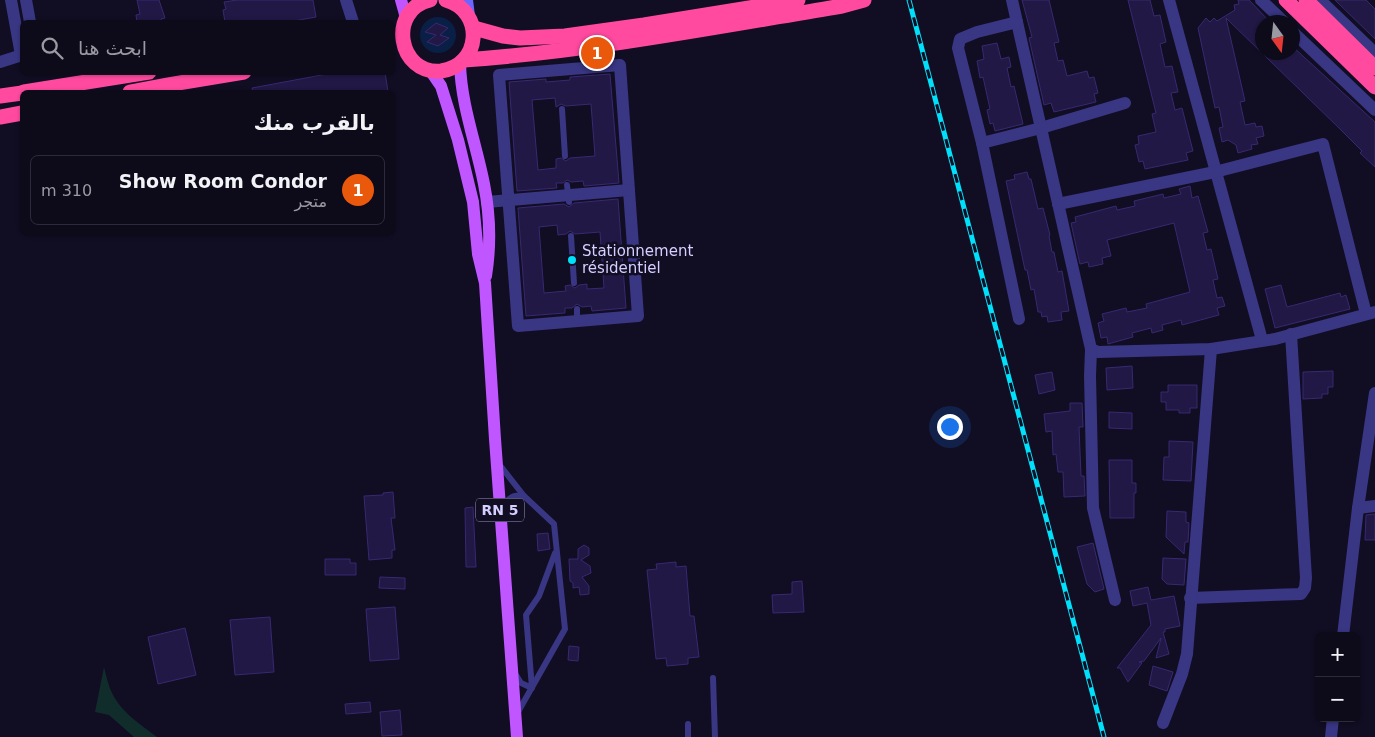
<!DOCTYPE html>
<html lang="ar">
<meta charset="utf-8">
<style>
:root{--surface:#0d0a1a;--page:#161323;--text:#f1f3f6;--muted:#9a9aa2;--line:#2d2b39;--accent:#ea580c}
body{margin:0;font-family:"DejaVu Sans",Cairo,sans-serif;background:var(--page);color:var(--text);direction:rtl}
.controls{position:absolute;right:15px;bottom:15px;display:grid;overflow:hidden;border-radius:8px;box-shadow:0 1px 4px #0004}
.controls button{width:45px;height:45px;display:grid;place-items:center;padding:0;border:0;border-bottom:1px solid var(--line);background:var(--surface);color:var(--text);font:25px sans-serif}
.compass{position:absolute;left:1255px;top:15px;width:45px;height:45px;border-radius:50%;background:var(--surface);box-shadow:0 1px 4px #0004;rotate:165deg}
.you{position:absolute;left:949px;top:426px;width:18px;height:18px;margin:-12px;border:4px solid #fff;border-radius:50%;background:#1a73e8;box-shadow:0 0 0 8px #1a73e833}
.badge{display:grid;place-items:center;width:32px;height:32px;border-radius:50%;background:var(--accent);color:#fff;font-size:16px;font-weight:700}
.pin{position:absolute;translate:-50% -50%;border:2px solid #fff;box-shadow:0 1px 5px #0006}
.list{margin:0;padding:0;list-style:none}
h2{display:flex;justify-content:space-between;align-items:center;height:65px;margin:0;padding:0 20px;font-size:21px}
h2 small{font-size:16px;font-weight:400;color:var(--muted)}
.list li{display:grid;grid-template-columns:32px 1fr auto;gap:15px;align-items:center;box-sizing:border-box;height:70px;margin:0 10px 10px;padding:0 10px;border:1px solid var(--line);border-radius:8px}
.list b{display:block;font-size:19px;white-space:nowrap}
.list p{margin:0;font-size:16px;white-space:nowrap;color:var(--muted)}
.list em{font-size:16px;font-style:normal;color:var(--muted)}
.icon{flex:none;width:28px;height:28px;fill:none;stroke:currentColor;stroke-width:2;stroke-linecap:round;stroke-linejoin:round}
.map{position:relative;flex:none;width:1375px;height:737px;overflow:hidden;direction:ltr}
.search{position:absolute;background:var(--surface);box-shadow:0 1px 4px #0004;left:20px;top:20px;width:375px;height:55px;display:flex;align-items:center;gap:12px;box-sizing:border-box;padding:0 18px;border-radius:8px;color:var(--muted);font-size:19px}
.panel{position:absolute;background:var(--surface);box-shadow:0 1px 4px #0004;left:20px;top:90px;width:375px;height:145px;border-radius:8px;direction:rtl}
.map>svg:first-child{display:block}
</style>
<div class="map">
<svg width="1375" height="737" viewBox="0 0 1375 737">
<rect width="100%" height="100%" fill="#110d23"/>
<path fill="#102d2c" d="M 104,667 C 106,675 108,685 112,693 C 121,712 141,725 157,737 L 134,737 L 109,715 L 95,712 Z"/>
<circle fill="#0a1f45" cx="438" cy="35" r="18"/>
<g fill="#211845" stroke="#382971" fill-rule="evenodd">
<path d="M 137,0 L 159,0 L 165,18 L 161,19 L 162,22 L 137,22 L 136,15 L 140,14 Z"/>
<path d="M 237,0 L 313,0 L 316,17 L 288,22 L 225,22 L 223,10 L 226,9 L 224,2 Z"/>
<path d="M 1022,0 L 1049,0 L 1059,42 L 1054,43 L 1058,61 L 1063,60 L 1067,76 L 1087,71 L 1089,78 L 1094,77 L 1098,93 L 1094,94 L 1096,102 L 1054,112 L 1051,103 L 1044,105 L 1029,38 L 1032,37 Z"/>
<path d="M 1128,0 L 1150,0 L 1154,16 L 1160,15 L 1166,42 L 1160,44 L 1165,67 L 1172,66 L 1178,92 L 1171,93 L 1175,110 L 1182,108 L 1193,151 L 1186,153 L 1188,160 L 1145,169 L 1143,161 L 1139,162 L 1135,145 L 1139,144 L 1138,136 L 1156,132 L 1152,114 L 1156,113 Z"/>
<path d="M 1238,0 L 1249,0 L 1270,22 L 1262,22 L 1262,52 L 1292,52 L 1292,46 L 1375,122 L 1375,167 L 1360,153 L 1362,151 L 1342,131 L 1226,18 L 1245,101 L 1240,102 L 1245,125 L 1255,123 L 1256,127 L 1262,126 L 1264,136 L 1256,138 L 1258,144 L 1251,145 L 1252,149 L 1238,153 L 1236,145 L 1228,140 L 1222,142 L 1219,128 L 1223,127 L 1219,107 L 1215,108 L 1198,28 L 1206,18 L 1210,22 L 1214,18 L 1217,21 L 1235,10 L 1234,5 L 1239,4 Z"/>
<path d="M 1335,0 L 1366,0 L 1375,9 L 1375,39 Z"/>
<path d="M 436,23 L 448,28 L 440,35 L 449,38 L 438,46 L 427,42 L 436,35 L 425,32 Z"/>
<path d="M 997,43 L 1001,59 L 1009,57 L 1011,67 L 1007,68 L 1011,87 L 1014,86 L 1023,124 L 995,131 L 993,123 L 990,124 L 987,110 L 990,109 L 983,77 L 980,78 L 977,61 L 984,59 L 982,46 Z"/>
<path d="M 338,72 L 385,72 L 388,92 L 253,92 L 252,88 Z"/>
<path d="M 610,74 L 619,183 L 584,186 L 583,181 L 571,182 L 567,180 L 563,183 L 556,183 L 557,188 L 517,191 L 509,82 L 546,79 L 546,82 L 570,80 L 570,77 ZM 555,98 L 556,107 L 561,104 L 566,106 L 591,104 L 595,156 L 570,158 L 566,161 L 561,158 L 556,159 L 556,168 L 538,170 L 532,100 Z"/>
<path d="M 1027,172 L 1029,179 L 1031,179 L 1038,209 L 1043,208 L 1050,235 L 1049,236 L 1052,252 L 1054,252 L 1058,272 L 1062,271 L 1069,311 L 1061,312 L 1062,320 L 1048,322 L 1047,316 L 1042,317 L 1041,312 L 1038,312 L 1034,289 L 1031,290 L 1027,270 L 1025,270 L 1006,181 L 1015,179 L 1014,175 Z"/>
<path d="M 1190,186 L 1192,198 L 1198,196 L 1208,232 L 1203,233 L 1207,250 L 1211,249 L 1218,279 L 1213,280 L 1217,298 L 1222,297 L 1225,306 L 1217,308 L 1219,315 L 1182,325 L 1181,320 L 1162,325 L 1163,330 L 1152,333 L 1151,328 L 1132,333 L 1133,337 L 1108,344 L 1107,337 L 1101,338 L 1098,323 L 1104,321 L 1102,314 L 1126,308 L 1127,312 L 1147,308 L 1146,304 L 1190,292 L 1174,223 L 1107,240 L 1111,256 L 1102,258 L 1103,264 L 1089,267 L 1088,262 L 1080,264 L 1071,223 L 1076,222 L 1075,217 L 1116,206 L 1117,210 L 1135,206 L 1134,201 L 1163,194 L 1164,198 L 1181,194 L 1179,189 Z"/>
<path d="M 618,199 L 626,308 L 592,311 L 591,306 L 582,307 L 577,304 L 572,308 L 565,308 L 565,313 L 526,316 L 518,208 L 564,204 L 569,207 L 574,203 ZM 557,225 L 558,235 L 566,234 L 570,231 L 575,234 L 600,232 L 604,288 L 587,289 L 587,284 L 579,285 L 575,288 L 570,285 L 565,286 L 566,291 L 544,293 L 539,227 Z"/>
<path d="M 1281,285 L 1287,307 L 1340,293 L 1341,297 L 1346,295 L 1350,309 L 1275,328 L 1265,289 Z"/>
<path d="M 1132,366 L 1133,388 L 1107,390 L 1106,368 Z"/>
<path d="M 1333,371 L 1333,387 L 1328,387 L 1328,394 L 1322,394 L 1322,398 L 1303,399 L 1303,372 Z"/>
<path d="M 1052,372 L 1055,390 L 1039,394 L 1035,375 Z"/>
<path d="M 1168,385 L 1197,385 L 1197,408 L 1190,408 L 1190,413 L 1179,413 L 1179,410 L 1166,410 L 1166,402 L 1161,402 L 1161,392 L 1168,392 Z"/>
<path d="M 1070,403 L 1082,403 L 1083,427 L 1079,427 L 1081,476 L 1084,476 L 1085,496 L 1064,497 L 1063,472 L 1058,472 L 1056,454 L 1053,455 L 1052,431 L 1046,432 L 1044,414 L 1070,411 Z"/>
<path d="M 1109,412 L 1132,413 L 1132,429 L 1109,428 Z"/>
<path d="M 1169,441 L 1193,442 L 1191,481 L 1163,480 L 1164,457 L 1169,457 Z"/>
<path d="M 1109,460 L 1132,460 L 1132,483 L 1136,483 L 1136,493 L 1134,493 L 1134,518 L 1110,518 Z"/>
<path d="M 393,492 L 395,518 L 391,518 L 395,550 L 392,550 L 392,558 L 369,560 L 364,496 L 383,495 L 383,493 Z"/>
<path d="M 473,507 L 476,567 L 466,567 L 465,508 Z"/>
<path d="M 1167,511 L 1186,512 L 1186,522 L 1189,523 L 1188,542 L 1185,542 L 1184,554 L 1166,537 Z"/>
<path d="M 1375,514 L 1375,540 L 1365,540 L 1366,515 Z"/>
<path d="M 548,533 L 550,549 L 538,551 L 537,534 Z"/>
<path d="M 1093,543 L 1104,589 L 1095,592 L 1087,584 L 1077,547 Z"/>
<path d="M 584,545 L 589,548 L 589,555 L 581,560 L 590,566 L 591,573 L 582,577 L 589,586 L 589,594 L 580,595 L 579,587 L 573,588 L 573,583 L 570,581 L 569,559 L 578,559 L 578,549 Z"/>
<path d="M 1163,558 L 1186,559 L 1184,585 L 1167,584 L 1162,579 Z"/>
<path d="M 325,559 L 350,559 L 350,563 L 356,563 L 356,575 L 325,575 Z"/>
<path d="M 676,562 L 676,567 L 686,566 L 690,616 L 694,616 L 699,657 L 688,658 L 688,664 L 667,666 L 666,658 L 656,659 L 647,570 L 657,569 L 656,564 Z"/>
<path d="M 380,577 L 405,578 L 405,589 L 379,588 Z"/>
<path d="M 802,581 L 804,612 L 773,613 L 772,595 L 792,594 L 792,582 Z"/>
<path d="M 1148,587 L 1151,600 L 1174,596 L 1180,626 L 1165,629 L 1165,632 L 1163,632 L 1169,654 L 1156,658 L 1161,638 L 1144,661 L 1139,662 L 1142,663 L 1128,682 L 1120,668 L 1117,668 L 1151,625 L 1147,603 L 1133,606 L 1130,591 Z"/>
<path d="M 395,607 L 399,659 L 370,661 L 366,609 Z"/>
<path d="M 270,617 L 274,672 L 235,675 L 230,620 Z"/>
<path d="M 185,628 L 196,675 L 158,684 L 148,637 Z"/>
<path d="M 569,646 L 579,647 L 578,661 L 568,660 Z"/>
<path d="M 1153,666 L 1173,672 L 1167,691 L 1149,685 Z"/>
<path d="M 370,702 L 371,712 L 346,714 L 345,704 Z"/>
<path d="M 400,710 L 402,735 L 382,736 L 380,712 Z"/>
</g>
<g fill="none" stroke-linecap="round" stroke-linejoin="round">
<g stroke="#393684" stroke-width="6">
<path d="M 562,109 L 565,156"/>
<path d="M 567,185 L 569,202"/>
<path d="M 571,236 L 574,283"/>
<path d="M 577,309 L 577,321"/>
<path d="M 499,464 L 524,496 L 554,524 L 565,629 L 518,712"/>
<path d="M 503,510 C 506,499 512,494 524,496"/>
<path d="M 516,675 L 521,683 L 532,688 L 526,615 L 539,596 L 555,553"/>
<path d="M 713,678 L 715,737"/>
<path d="M 688,724 L 688,737"/>
</g>
<g stroke="#393684" stroke-width="12">
<path d="M 11,0 L 21,55"/>
<path d="M 26,0 L 30,22"/>
<path d="M 346,0 L 353,22"/>
<path d="M 1012,0 L 1091,349 L 1098,352 L 1211,349 L 1275,339 L 1375,312"/>
<path d="M 1169,0 L 1262,340"/>
<path d="M 1261,0 L 1284,22"/>
<path d="M 1320,0 L 1375,53"/>
<path d="M 1017,22 L 977,32 L 960,39 L 958,48 L 982,143 L 1019,319"/>
<path d="M 1292,31 L 1375,110"/>
<path d="M 0,62 L 22,55"/>
<path d="M 620,65 L 638,316 L 518,326 L 499,75 Z"/>
<path d="M 982,143 L 1041,128 L 1125,103"/>
<path d="M 487,202 L 629,190"/>
<path d="M 1058,204 L 1215,172 L 1323,144 L 1366,314"/>
<path d="M 1091,349 L 1090,376 L 1093,508 L 1115,600"/>
<path d="M 1358,508 L 1375,506"/>
<path d="M 1190,598 L 1301,594 L 1305,588 L 1306,578 L 1291,334"/>
<path d="M 1343,636 L 1358,508 L 1375,393"/>
<path d="M 1163,723 L 1182,674 L 1187,654 L 1211,349"/>
<path d="M 1331,737 L 1333,718"/>
</g>
<path stroke="#6a66ff" stroke-width="12" d="M 467,0 L 469,16"/>
<g stroke="#c056ff" stroke-width="12">
<path d="M 401,0 L 406,18"/>
<path d="M 460,63 C 461,105 476,143 484,184 C 490,214 491,245 486,276"/>
<path d="M 430,70 L 441,86 L 458,140 L 473,202 L 478,254 L 485,283 L 495,439 L 517,737"/>
</g>
<g stroke="#ff4aa0" stroke-width="15">
<path d="M 430,0 C 387,10 398,75 441,71 C 481,66 485,11 446,0"/>
<path d="M 1286,0 L 1375,87"/>
<path d="M 1306,0 L 1375,68"/>
<path d="M 474,28 L 503,36 L 520,38 L 565,36 L 644,25 L 798,0"/>
<path d="M 464,60 C 591,51 716,27 842,6 L 864,0"/>
<path d="M 24,92 L 149,72"/>
<path d="M 130,92 L 167,85 L 244,72"/>
<path d="M 0,96 L 22,93"/>
<path d="M 0,117 L 22,113"/>
</g>
<defs>
<path id="rail" d="M 909,0 L 1104,737"/>
</defs>
<use href="#rail" stroke="#00e0fa" stroke-width="5"/>
<use href="#rail" stroke="#110d23" stroke-width="3" stroke-dasharray="9" stroke-linecap="butt"/>
</g>
<circle fill="#00e0fa" stroke="#110d23" stroke-width="2" cx="572" cy="260" r="5"/>
<g text-anchor="middle" dominant-baseline="central" stroke-width="5" stroke-linejoin="round" paint-order="stroke">
<rect fill="#110d23" stroke="#9a95bd" stroke-width="1" x="476" y="498.5" width="48" height="23" rx="4"/>
<g font-size="14" font-weight="bold" fill="#d5cfff">
<text x="500" y="510">RN 5</text>
</g>
<g font-size="15" fill="#d5cfff" stroke="#110d23" text-anchor="start">
<text x="582" y="251">Stationnement<tspan x="582" dy="17">résidentiel</tspan></text>
</g>
</g>
</svg>
<div class="controls">
<button>+</button>
<button>−</button>
</div>
<svg class="compass" viewBox="-18 -18 36 36"><path d="M0-13l5 13h-10z" fill="#e53935"/><path d="M0 13l5-13h-10z" fill="#9a9aa2"/></svg>
<div class="you"></div>
<div class="pin badge" style="left:597px;top:53px">1</div>
<div class="search"><svg class="icon" aria-label="search" viewBox="0 0 24 24"><circle cx="10" cy="10" r="6"/><path d="M15 15l6 6"/></svg>ابحث هنا</div>
<section class="panel">
<h2>بالقرب منك<small></small></h2>
<ul class="list">
<li><span class="badge">1</span><div><b>Show Room Condor</b><p>متجر</p></div><em>310 m</em></li>
</ul>
</section>
</div>
